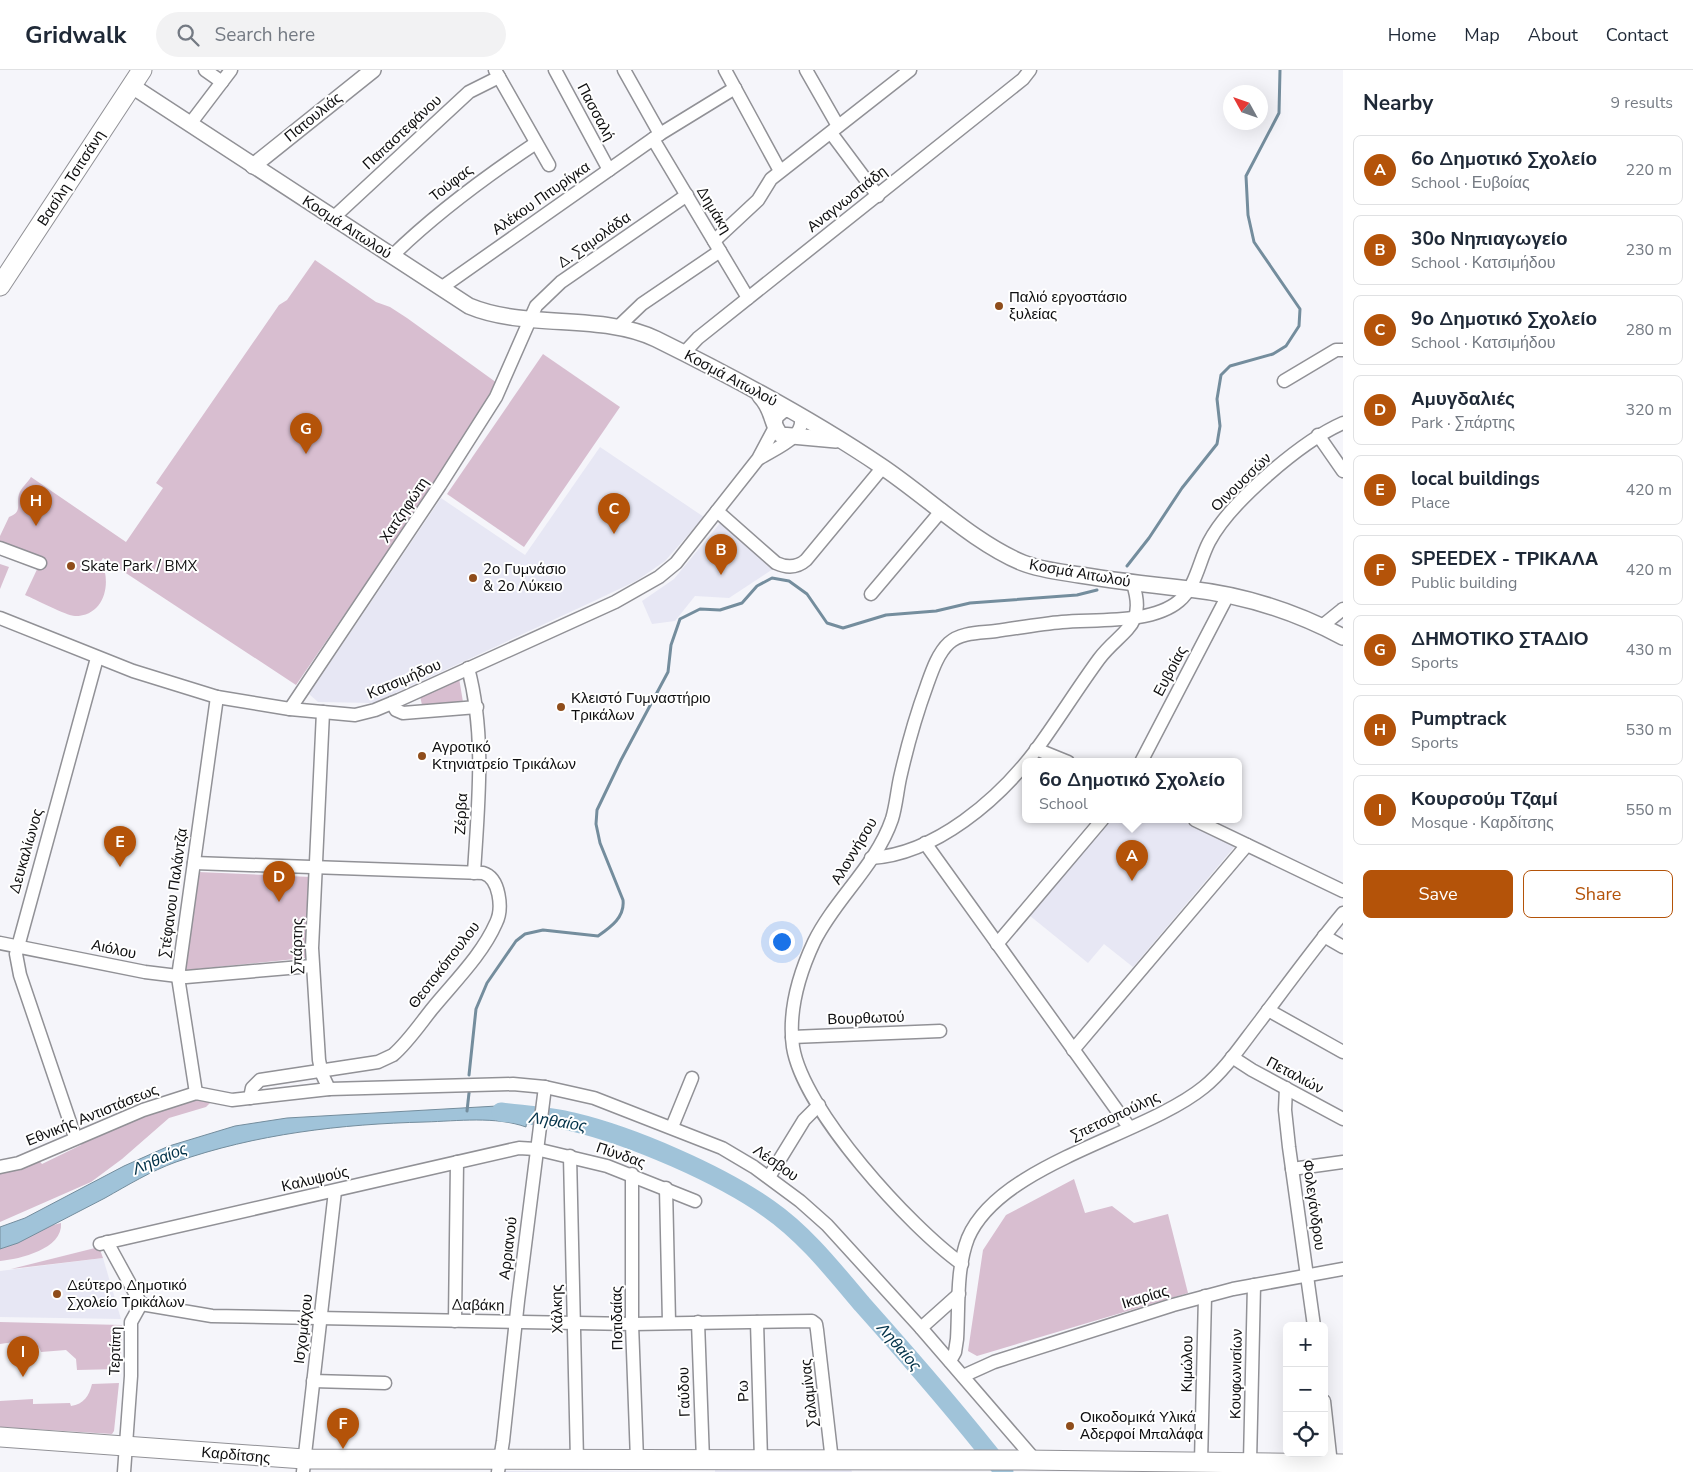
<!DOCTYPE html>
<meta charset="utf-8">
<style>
:root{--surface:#fff;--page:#f2f2f3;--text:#1f2937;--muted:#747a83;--line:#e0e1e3;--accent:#b45309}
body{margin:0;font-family:"Nunito Sans",sans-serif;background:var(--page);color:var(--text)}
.controls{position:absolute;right:15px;bottom:15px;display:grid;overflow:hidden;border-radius:8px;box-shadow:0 5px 20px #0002}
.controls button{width:45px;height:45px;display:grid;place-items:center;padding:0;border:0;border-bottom:1px solid var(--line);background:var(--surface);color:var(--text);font:25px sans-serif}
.compass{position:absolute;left:1223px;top:15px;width:45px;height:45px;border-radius:50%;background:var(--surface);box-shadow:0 5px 20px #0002;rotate:310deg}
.you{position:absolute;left:781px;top:871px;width:18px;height:18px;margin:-12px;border:4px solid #fff;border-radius:50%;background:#1a73e8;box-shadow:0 0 0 8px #1a73e833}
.badge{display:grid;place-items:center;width:32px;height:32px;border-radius:50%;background:var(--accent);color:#fff;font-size:16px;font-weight:700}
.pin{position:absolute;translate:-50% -41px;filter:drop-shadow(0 1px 2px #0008)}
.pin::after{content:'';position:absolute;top:26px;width:18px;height:15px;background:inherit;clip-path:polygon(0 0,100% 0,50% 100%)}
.popup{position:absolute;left:1022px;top:688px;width:220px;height:65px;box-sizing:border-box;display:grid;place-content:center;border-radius:8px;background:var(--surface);filter:drop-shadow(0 1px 4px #0005);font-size:16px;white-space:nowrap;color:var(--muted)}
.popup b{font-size:19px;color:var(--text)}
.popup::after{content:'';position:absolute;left:50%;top:100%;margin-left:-10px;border:10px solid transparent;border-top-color:var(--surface)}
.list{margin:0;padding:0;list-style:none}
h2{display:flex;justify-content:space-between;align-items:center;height:65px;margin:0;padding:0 20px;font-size:21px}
h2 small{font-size:16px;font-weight:400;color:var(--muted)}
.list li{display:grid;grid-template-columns:32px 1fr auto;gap:15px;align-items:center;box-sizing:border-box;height:70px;margin:0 10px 10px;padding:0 10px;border:1px solid var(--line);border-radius:8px}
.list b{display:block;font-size:19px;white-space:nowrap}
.list p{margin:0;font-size:16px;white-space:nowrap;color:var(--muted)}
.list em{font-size:16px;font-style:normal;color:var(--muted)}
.actions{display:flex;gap:10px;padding:15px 20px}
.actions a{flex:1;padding:11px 0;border:1px solid var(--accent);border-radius:8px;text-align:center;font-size:18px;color:var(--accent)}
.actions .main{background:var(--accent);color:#fff}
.icon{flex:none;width:28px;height:28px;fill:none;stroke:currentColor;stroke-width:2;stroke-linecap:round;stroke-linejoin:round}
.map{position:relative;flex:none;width:1343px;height:1402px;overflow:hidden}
header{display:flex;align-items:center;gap:30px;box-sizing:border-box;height:70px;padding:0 25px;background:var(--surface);border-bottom:1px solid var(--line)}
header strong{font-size:24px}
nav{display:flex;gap:28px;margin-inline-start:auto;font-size:18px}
.search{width:350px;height:45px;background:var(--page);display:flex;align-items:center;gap:12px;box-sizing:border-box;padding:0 18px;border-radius:28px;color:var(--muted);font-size:19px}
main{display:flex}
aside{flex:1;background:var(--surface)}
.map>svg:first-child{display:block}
</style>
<header>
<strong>Gridwalk</strong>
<div class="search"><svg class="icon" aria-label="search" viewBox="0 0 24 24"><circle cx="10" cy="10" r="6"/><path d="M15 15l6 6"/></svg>Search here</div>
<nav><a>Home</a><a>Map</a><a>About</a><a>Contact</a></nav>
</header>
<main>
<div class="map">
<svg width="1343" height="1402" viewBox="0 0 1343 1402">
<rect width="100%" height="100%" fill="#f5f5fa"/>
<g fill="#e7e7f4">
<path d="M 600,377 L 704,447 L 665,491 L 636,511 L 594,531 L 374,633 L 318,632 L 309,624 L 441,428 L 525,485 Z"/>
<path d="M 721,452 L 773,499 L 729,528 L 695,526 L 675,551 L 652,554 L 642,531 L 674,509 Z"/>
<path d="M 1109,750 L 1180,750 L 1235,776 L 1133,897 L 1104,874 L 1088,893 L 1029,845 Z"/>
<path d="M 103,1188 L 121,1249 L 0,1247 L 0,1201 Z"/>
<path d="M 715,1396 L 850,1397 L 852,1402 L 715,1402 Z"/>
<path d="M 505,1401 L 696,1402 L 505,1402 Z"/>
</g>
<g fill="#d8bed0">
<path d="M 315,190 L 376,232 L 390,237 L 407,248 L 497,313 L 428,423 L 296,615 L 103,488 L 101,491 C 112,512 105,546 75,546 C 67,546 35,529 25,525 L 40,493 L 0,478 L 0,466 L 9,447 C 23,442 16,434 19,424 C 21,418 28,412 31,407 L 126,472 L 163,418 L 156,413 L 279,235 L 287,230 Z"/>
<path d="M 543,284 L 620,337 L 524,477 L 447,424 Z"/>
<path d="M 0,494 L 9,497 L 0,519 Z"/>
<path d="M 459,608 L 463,632 L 422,635 L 420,626 Z"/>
<path d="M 198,802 L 311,807 L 305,888 L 186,900 Z"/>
<path d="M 186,1028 L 209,1030 L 210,1033 L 206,1037 L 169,1048 L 122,1089 L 91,1112 L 0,1152 L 0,1101 L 37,1088 L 42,1094 L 81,1075 L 84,1067 Z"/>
<path d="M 1074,1109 L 1085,1143 L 1112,1136 L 1134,1153 L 1168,1144 L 1188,1223 L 977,1286 L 968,1281 L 983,1180 L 1006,1145 Z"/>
<path d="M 61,1153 C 63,1179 20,1189 0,1191 L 0,1179 C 21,1172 40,1157 61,1153 Z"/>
<path d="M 99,1177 L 103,1188 L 11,1199 Z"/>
<path d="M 0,1252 L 122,1255 L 120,1299 L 77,1300 L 76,1289 L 66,1280 L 41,1282 C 36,1266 13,1273 0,1274 Z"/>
<path d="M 119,1313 L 114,1361 L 112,1364 L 0,1357 L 0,1331 L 33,1329 L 33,1334 L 70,1333 L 71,1336 C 84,1334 89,1326 92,1314 Z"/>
</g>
<path fill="#a0c3d9" stroke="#748d9d" d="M 497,1036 L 528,1038 L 526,1057 C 495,1046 458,1051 425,1052 C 342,1054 255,1064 176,1092 C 151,1101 128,1115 105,1128 C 76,1143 47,1158 18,1173 L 0,1179 L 0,1157 L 25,1148 L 124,1096 L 169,1076 L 235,1056 L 287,1048 Z"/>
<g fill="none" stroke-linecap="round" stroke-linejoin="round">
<g stroke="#748d9d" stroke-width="3">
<path d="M 1127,496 L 1149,468 L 1182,418 L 1217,374 L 1220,356 L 1217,329 L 1221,305 L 1230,296 L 1273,284 L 1286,276 L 1299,256 L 1300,239 L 1254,172 L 1248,145 L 1246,106 L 1279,43 L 1280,0"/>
<path d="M 469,1005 L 476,939 L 487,913 L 516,871 L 525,864 L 543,860 L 598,866 C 611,857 625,847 623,830 L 600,773 L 596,754 L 597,740 L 621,690 L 668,602 L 671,575 L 680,549 L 700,539 L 720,540 L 742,533 L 757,516 L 772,508 L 789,511 L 807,524 L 827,553 L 843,558 L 886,545 L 936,541 L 970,533 L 1077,525 L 1097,520"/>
<path d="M 467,1041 L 469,1023"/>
</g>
<path stroke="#a0c3d9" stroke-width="19" d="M 501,1042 C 525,1045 549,1046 573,1052 C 632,1066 720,1104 769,1139 C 805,1164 834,1201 862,1234 C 911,1289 959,1344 1004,1402"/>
<defs>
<g id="minor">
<path d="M 205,0 L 222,12"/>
<path d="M 495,0 L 549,95"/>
<path d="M 555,0 L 609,100"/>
<path d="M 624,0 L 660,64"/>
<path d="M 725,0 L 780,101"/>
<path d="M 806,0 L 838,56"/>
<path d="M 190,54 L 231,0"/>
<path d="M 831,63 L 878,126"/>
<path d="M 653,69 L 748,228"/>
<path d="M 333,148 L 469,22 L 499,7"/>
<path d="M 714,171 L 758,130 L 771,109 L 910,0"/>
<path d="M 392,186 C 436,143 485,107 536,73"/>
<path d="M 441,218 L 660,64 L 735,18"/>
<path d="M 618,257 L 642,234 L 720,181"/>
<path d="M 684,283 L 698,268 L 1023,9 L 1030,0"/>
<path d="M 1284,311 L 1336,280 L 1343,280"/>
<path d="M 1318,365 L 1343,401"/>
<path d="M 760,388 C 774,379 808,366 800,346"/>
<path d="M 717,441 L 776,493 C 787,498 797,498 806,490 L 883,397"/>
<path d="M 0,478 L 40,493"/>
<path d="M 871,524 L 942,440"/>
<path d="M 0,548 L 133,601 L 217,627 L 290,639 L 355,645 L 375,640 L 399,630 L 615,532 L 659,507 L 676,493 L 758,389 L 774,359 L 777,347 L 784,341 L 793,341"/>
<path d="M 1322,556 L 1343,539"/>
<path d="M 468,598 C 486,665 478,735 474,803"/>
<path d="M 392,633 L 396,640 L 403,643 L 477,637"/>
<path d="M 290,639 L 440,415 L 496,327 L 536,236 L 561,212 L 687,125"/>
<path d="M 323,642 L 312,878 L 319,990 L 322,1004 L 329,1019"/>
<path d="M 1036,679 L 1068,692"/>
<path d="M 1141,692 L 1228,525"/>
<path d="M 1195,750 L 1343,821"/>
<path d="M 925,773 L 1129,1057"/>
<path d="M 871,788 C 936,784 999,729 1036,680 C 1058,650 1077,619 1099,589 C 1121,560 1147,557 1133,514"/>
<path d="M 194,793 L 483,803 C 500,808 503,839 496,853 C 482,885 454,912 432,939 C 420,954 408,972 393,985 L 378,992 L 260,1010 L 252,1018 L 250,1028"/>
<path d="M 1324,866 L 1343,877"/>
<path d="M 0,873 L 145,902 L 186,907 L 312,896"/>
<path d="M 997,874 L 1102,750"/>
<path d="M 1268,940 L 1343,982"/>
<path d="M 792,967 L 940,961"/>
<path d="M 1073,980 L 1247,775"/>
<path d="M 1232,987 L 1252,1000 L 1343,1049"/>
<path d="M 1286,1018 L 1285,1040 L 1289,1077 L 1314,1256"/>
<path d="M 196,1023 L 178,907 L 217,627"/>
<path d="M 672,1057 L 692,1008"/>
<path d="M 75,1067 L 20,905 L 16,884 L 97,588"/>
<path d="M 570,1086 L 577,1390"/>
<path d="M 0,1097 L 19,1093 L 143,1040 L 196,1023 L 232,1030 L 329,1019 L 513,1014 L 545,1017 L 594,1028 L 722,1078 L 754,1097 L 800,1131 L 827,1155 L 921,1258 L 1035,1390"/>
<path d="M 1292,1099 L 1343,1092"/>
<path d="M 632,1104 L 632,1254 L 637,1390"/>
<path d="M 769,1107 L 804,1050 L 819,1035"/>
<path d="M 666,1118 L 669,1252"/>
<path d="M 107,1172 L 141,1234 L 131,1252 L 131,1306 L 124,1402"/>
<path d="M 100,1174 L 519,1078 L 536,1079 L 607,1096 L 695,1131"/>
<path d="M 962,1194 C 910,1157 803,1040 793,977 C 788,941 799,904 814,872 C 835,829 876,796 892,749 C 896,736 897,722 900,708 C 907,677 916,645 927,615 C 932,601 938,583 949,573 C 961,562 981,563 996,561 C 1018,558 1040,554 1062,552 C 1096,549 1152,554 1179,531 C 1196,517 1199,491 1209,472 C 1230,432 1302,371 1343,353"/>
<path d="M 141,1234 L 212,1246 L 632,1254 L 812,1251 L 816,1254 L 817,1260 L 832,1391"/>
<path d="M 455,1251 L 457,1092"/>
<path d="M 698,1252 L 703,1391"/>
<path d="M 757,1252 L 761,1390"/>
<path d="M 921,1258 L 959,1224"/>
<path d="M 950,1291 L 955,1282 L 957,1269 C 959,1237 956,1199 968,1168 C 1000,1093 1144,1066 1204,1017 C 1226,999 1242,974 1260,951 C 1287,915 1314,878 1343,843"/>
<path d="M 963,1306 L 994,1292 L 1173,1235 L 1233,1219 L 1343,1199"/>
<path d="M 313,1311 L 385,1313"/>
<path d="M 1324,1331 L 1331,1394"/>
<path d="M 1201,1392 L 1205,1226"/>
<path d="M 1250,1392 L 1254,1215"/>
<path d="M 303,1402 L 335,1121"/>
<path d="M 498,1402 L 503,1371 L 518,1231 L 545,1017"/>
</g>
<g id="tertiary">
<path d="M 132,16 L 469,236 C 526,260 603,243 656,269 C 733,307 810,348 881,396 C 926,426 974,473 1023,493 C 1041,500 1061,502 1080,505 C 1116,511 1152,515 1189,519 C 1244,525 1294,541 1343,567"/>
<path d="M 253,96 L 373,0"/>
<path d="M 760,326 C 774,340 771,356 781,365 L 836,370"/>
</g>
<g id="primary">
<path d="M 0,216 L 142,0"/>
<path d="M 0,1367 L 304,1389 L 1023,1390 L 1343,1394"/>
</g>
</defs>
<use href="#minor" stroke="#919196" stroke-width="15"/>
<use href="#tertiary" stroke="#919196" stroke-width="18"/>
<use href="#primary" stroke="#919196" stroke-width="21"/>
<use href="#minor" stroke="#fff" stroke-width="12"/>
<use href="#tertiary" stroke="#fff" stroke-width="15"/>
<use href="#primary" stroke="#fff" stroke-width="19"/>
</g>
<g fill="#8f4d1b" stroke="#fff" stroke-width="2">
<circle cx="999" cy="236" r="5"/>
<circle cx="71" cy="496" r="5"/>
<circle cx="473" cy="508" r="5"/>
<circle cx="561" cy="637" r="5"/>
<circle cx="422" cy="686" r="5"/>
<circle cx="57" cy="1224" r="5"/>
<circle cx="1070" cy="1356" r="5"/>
</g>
<g text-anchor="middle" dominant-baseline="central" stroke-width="4" stroke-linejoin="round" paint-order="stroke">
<g font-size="15" fill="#0f0f10" stroke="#fff">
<text transform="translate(596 42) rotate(62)">Πασσαλή</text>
<text transform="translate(313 47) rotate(-39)">Πατουλιάς</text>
<text transform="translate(402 62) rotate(-43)">Παπαστεφάνου</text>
<text transform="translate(71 108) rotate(-57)">Βασίλη Τσιτσάνη</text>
<text transform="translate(451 113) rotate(-38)">Τούφας</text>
<text transform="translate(541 128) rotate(-35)">Αλέκου Πιτυρίγκα</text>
<text transform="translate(847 129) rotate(-38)">Αναγνωστιάδη</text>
<text transform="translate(714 140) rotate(59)">Δημάκη</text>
<text transform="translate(347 157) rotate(33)">Κοσμά Αιτωλού</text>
<text transform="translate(594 170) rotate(-35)">Δ. Σαμολάδα</text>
<text transform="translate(731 308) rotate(28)">Κοσμά Αιτωλού</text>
<text transform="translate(1241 412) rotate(-44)">Οινουσσών</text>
<text transform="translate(404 440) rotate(-56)">Χατζηφώτη</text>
<text transform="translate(1080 503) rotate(10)">Κοσμά Αιτωλού</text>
<text transform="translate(1170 601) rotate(-62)">Ευβοίας</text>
<text transform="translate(404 609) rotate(-23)">Κατσιμήδου</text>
<text transform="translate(461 744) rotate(-87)">Ζέρβα</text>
<text transform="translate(26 781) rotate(-74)">Δευκαλίωνος</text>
<text transform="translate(854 781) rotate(-59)">Αλοννήσου</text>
<text transform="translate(173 823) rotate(-82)">Στέφανου Παλάντζα</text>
<text transform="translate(297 876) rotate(-89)">Σπάρτης</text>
<text transform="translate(114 879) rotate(12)">Αιόλου</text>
<text transform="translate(444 895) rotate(-52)">Θεοτοκόπουλου</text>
<text transform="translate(866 948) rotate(-2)">Βουρθωτού</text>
<text transform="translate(1295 1005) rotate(28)">Πεταλιών</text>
<text transform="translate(92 1045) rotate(-22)">Εθνικής Αντιστάσεως</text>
<text transform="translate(1115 1046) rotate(-25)">Σπετσοπούλης</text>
<text transform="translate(621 1085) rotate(19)">Πύνδας</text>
<text transform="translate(776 1093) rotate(35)">Λέσβου</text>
<text transform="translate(315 1109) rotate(-13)">Καλυψούς</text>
<text transform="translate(1314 1135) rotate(82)">Φολεγάνδρου</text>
<text transform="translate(508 1178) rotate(-83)">Αρριανού</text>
<text transform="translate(1145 1227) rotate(-17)">Ικαρίας</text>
<text transform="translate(478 1235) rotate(1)">Δαβάκη</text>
<text transform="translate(557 1239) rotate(-91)">Χάλκης</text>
<text transform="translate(617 1248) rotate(-91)">Ποτιδαίας</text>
<text transform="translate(303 1259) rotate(-83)">Ισχομάχου</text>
<text transform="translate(115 1281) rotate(-88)">Τερτίπη</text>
<text transform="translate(1187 1294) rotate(-89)">Κιμώλου</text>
<text transform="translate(1236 1304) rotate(-89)">Κουφωνισίων</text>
<text transform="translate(743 1321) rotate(-92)">Ρω</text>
<text transform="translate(684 1322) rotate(-92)">Γαύδου</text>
<text transform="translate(809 1323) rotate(-96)">Σαλαμίνας</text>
<text transform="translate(236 1385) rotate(5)">Καρδίτσης</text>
</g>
<g font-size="15" fill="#0f0f10" stroke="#fff" text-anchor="start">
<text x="1009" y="227">Παλιό εργοστάσιο<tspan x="1009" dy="17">ξυλείας</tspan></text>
<text x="81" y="496">Skate Park / BMX</text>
<text x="483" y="499">2ο Γυμνάσιο<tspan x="483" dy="17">&amp; 2ο Λύκειο</tspan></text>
<text x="571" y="628">Κλειστό Γυμναστήριο<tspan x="571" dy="17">Τρικάλων</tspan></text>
<text x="432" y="677">Αγροτικό<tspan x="432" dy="17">Κτηνιατρείο Τρικάλων</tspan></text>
<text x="67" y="1215">Δεύτερο Δημοτικό<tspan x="67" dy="17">Σχολείο Τρικάλων</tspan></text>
<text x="1080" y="1347">Οικοδομικά Υλικά<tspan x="1080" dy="17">Αδερφοί Μπαλάφα</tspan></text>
</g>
<g font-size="16" font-style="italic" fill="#023249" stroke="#fff">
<text transform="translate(558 1052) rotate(9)">Ληθαίος</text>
<text transform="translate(160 1089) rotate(-23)">Ληθαίος</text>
<text transform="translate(899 1277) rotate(49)">Ληθαίος</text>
</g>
</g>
</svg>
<div class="controls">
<button>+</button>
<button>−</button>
<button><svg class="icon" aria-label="locate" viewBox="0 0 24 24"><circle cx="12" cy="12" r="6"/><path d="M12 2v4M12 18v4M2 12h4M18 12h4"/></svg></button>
</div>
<svg class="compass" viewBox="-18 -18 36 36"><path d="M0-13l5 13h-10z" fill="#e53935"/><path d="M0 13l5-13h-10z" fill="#747a83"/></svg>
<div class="you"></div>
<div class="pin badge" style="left:1132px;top:811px">A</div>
<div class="popup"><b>6ο Δημοτικό Σχολείο</b>School</div>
<div class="pin badge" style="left:721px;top:505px">B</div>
<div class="pin badge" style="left:614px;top:464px">C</div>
<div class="pin badge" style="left:279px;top:832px">D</div>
<div class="pin badge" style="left:120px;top:797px">E</div>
<div class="pin badge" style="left:343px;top:1379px">F</div>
<div class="pin badge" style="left:306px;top:384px">G</div>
<div class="pin badge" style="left:36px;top:456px">H</div>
<div class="pin badge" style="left:23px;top:1307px">I</div>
</div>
<aside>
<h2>Nearby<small>9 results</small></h2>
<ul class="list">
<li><span class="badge">A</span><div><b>6ο Δημοτικό Σχολείο</b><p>School · Ευβοίας</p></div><em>220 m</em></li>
<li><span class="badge">B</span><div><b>30ο Νηπιαγωγείο</b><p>School · Κατσιμήδου</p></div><em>230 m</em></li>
<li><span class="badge">C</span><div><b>9ο Δημοτικό Σχολείο</b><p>School · Κατσιμήδου</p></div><em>280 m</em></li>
<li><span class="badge">D</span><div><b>Αμυγδαλιές</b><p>Park · Σπάρτης</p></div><em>320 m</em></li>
<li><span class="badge">E</span><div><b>local buildings</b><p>Place</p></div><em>420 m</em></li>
<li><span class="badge">F</span><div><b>SPEEDEX - ΤΡΙΚΑΛΑ</b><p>Public building</p></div><em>420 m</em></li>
<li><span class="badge">G</span><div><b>ΔΗΜΟΤΙΚΟ ΣΤΑΔΙΟ</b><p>Sports</p></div><em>430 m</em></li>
<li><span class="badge">H</span><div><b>Pumptrack</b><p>Sports</p></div><em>530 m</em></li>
<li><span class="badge">I</span><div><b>Κουρσούμ Τζαμί</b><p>Mosque · Καρδίτσης</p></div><em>550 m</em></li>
</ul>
<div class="actions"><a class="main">Save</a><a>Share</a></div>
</aside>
</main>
